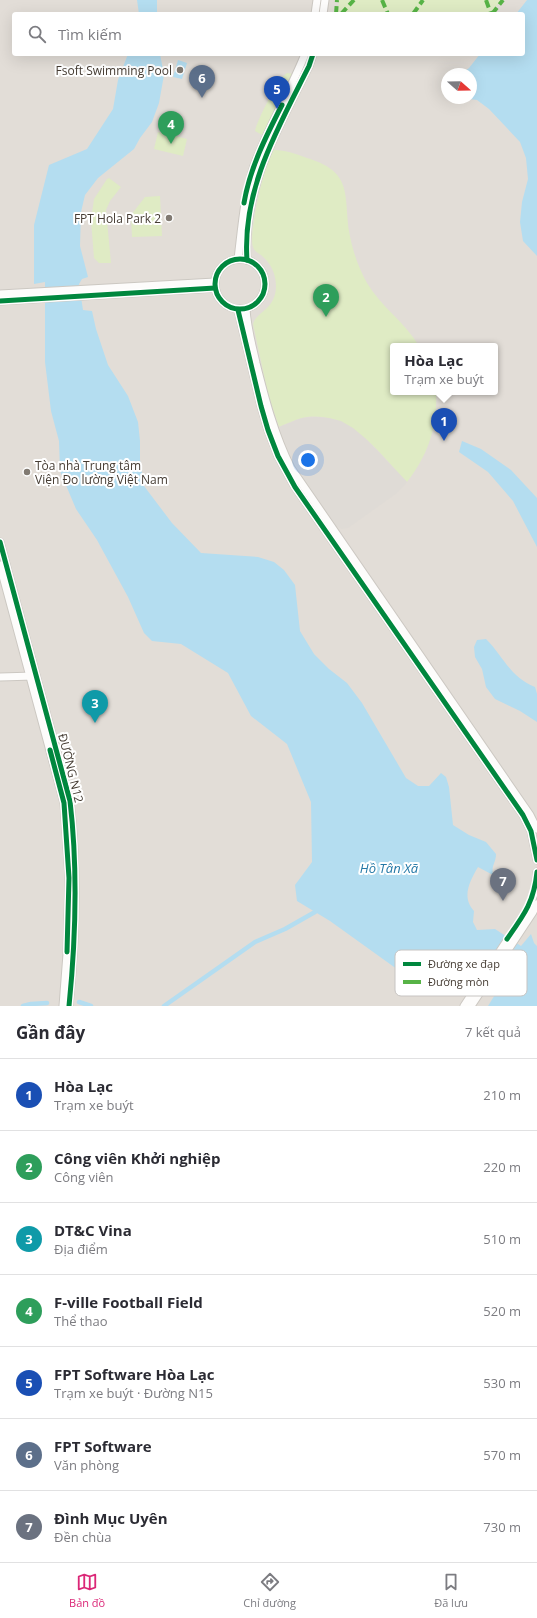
<!DOCTYPE html>
<html lang="vi">
<meta charset="utf-8">
<style>
:root{--surface:#fff;--page:#f2f2f3;--text:#2b2b33;--muted:#7c7c81;--line:#e1e1e2;--accent:#db2777}
body{margin:0;font-family:"Open Sans",sans-serif;background:var(--page);color:var(--text)}
.compass{position:absolute;left:441px;top:68px;width:36px;height:36px;border-radius:50%;background:var(--surface);box-shadow:0 4px 16px #0002;rotate:110deg}
.you{position:absolute;left:308px;top:460px;width:14px;height:14px;margin:-10px;border:3px solid #fff;border-radius:50%;background:#1a73e8;box-shadow:0 0 0 6px #1a73e833}
.badge{display:grid;place-items:center;width:26px;height:26px;border-radius:50%;background:var(--accent);color:#fff;font-size:13px;font-weight:700}
.pin{position:absolute;translate:-50% -33px;filter:drop-shadow(0 1px 2px #0008)}
.pin::after{content:'';position:absolute;top:21px;width:14px;height:12px;background:inherit;clip-path:polygon(0 0,100% 0,50% 100%)}
.popup{position:absolute;left:390px;top:343px;width:108px;height:52px;box-sizing:border-box;display:grid;place-content:center;border-radius:4px;background:var(--surface);filter:drop-shadow(0 1px 3px #0005);font-size:13px;white-space:nowrap;color:var(--muted)}
.popup b{font-size:15px;color:var(--text)}
.popup::after{content:'';position:absolute;left:50%;top:100%;margin-left:-8px;border:8px solid transparent;border-top-color:var(--surface)}
.list{margin:0;padding:0;list-style:none}
h2{display:flex;justify-content:space-between;align-items:center;height:52px;margin:0;padding:0 16px;font-size:17px}
h2 small{font-size:13px;font-weight:400;color:var(--muted)}
.list li{display:grid;grid-template-columns:26px 1fr auto;gap:12px;align-items:center;box-sizing:border-box;height:72px;padding:0 16px;border-top:1px solid var(--line)}
.list b{display:block;font-size:15px;white-space:nowrap}
.list p{margin:0;font-size:13px;white-space:nowrap;color:var(--muted)}
.list em{font-size:13px;font-style:normal;color:var(--muted)}
.icon{flex:none;width:22px;height:22px;fill:none;stroke:currentColor;stroke-width:2;stroke-linecap:round;stroke-linejoin:round}
.map{position:relative;flex:none;width:537px;height:1006px;overflow:hidden}
.search{position:absolute;background:var(--surface);box-shadow:0 4px 16px #0002;left:12px;right:12px;top:12px;height:44px;display:flex;align-items:center;gap:10px;box-sizing:border-box;padding:0 14px;border-radius:4px;color:var(--muted);font-size:15px}
.sheet{height:556px;background:var(--surface)}
nav{display:flex;justify-content:space-around;align-items:center;box-sizing:border-box;height:56px;border-top:1px solid var(--line);background:var(--surface);font-size:11px;color:var(--muted)}
nav a{display:grid;justify-items:center;gap:2px}
nav .on{color:var(--accent)}
.map>svg:first-child{display:block}
</style>
<div class="map">
<svg width="537" height="1006" viewBox="0 0 537 1006">
<rect width="100%" height="100%" fill="#f0ece6"/>
<path fill="#e2ddd7" fill-rule="evenodd" d="M 0,0 L 537,0 L 537,1006 L 0,1006 ZM 14,14 L 523,14 L 523,54 L 14,54 ZM 447,74 L 471,74 L 471,98 L 447,98 ZM 393,346 L 495,346 L 495,392 L 393,392 Z"/>
<g fill="#dfebc4">
<path d="M 339,0 L 501,0 L 491,14 L 338,14 Z"/>
<path d="M 287,73 L 293,74 L 262,135 L 255,131 C 256,122 279,77 287,73 Z"/>
<path d="M 158,132 L 187,139 L 183,156 L 154,149 Z"/>
<path d="M 274,150 C 286,150 296,154 307,158 C 352,172 344,192 349,231 C 352,249 358,267 367,283 C 381,307 405,322 419,346 L 393,346 L 393,392 L 436,392 C 438,426 428,455 407,482 C 379,453 349,408 302,418 C 294,420 286,424 279,427 L 268,394 L 253,324 C 257,311 275,310 276,287 C 276,274 271,263 261,255 C 258,253 254,251 253,247 C 248,234 265,160 274,150 Z"/>
<path d="M 109,178 L 121,187 L 110,201 L 106,210 L 111,263 L 99,263 L 94,258 L 91,220 L 94,199 L 107,179 Z"/>
<path d="M 160,196 L 162,236 L 132,237 L 131,215 L 145,197 Z"/>
</g>
<path fill="#dfdbd6" d="M 316,417 L 329,418 L 341,421 L 353,428 L 366,439 L 407,482 L 397,493 L 348,528 L 342,529 L 334,525 L 304,481 L 288,450 L 279,427 L 302,418 Z"/>
<g fill="#b4ddf0">
<path d="M 137,0 L 157,0 L 157,14 L 139,14 Z"/>
<path d="M 527,0 L 537,0 L 537,256 L 523,241 L 520,222 L 522,202 L 528,179 L 526,158 L 520,142 L 489,109 L 477,100 L 462,98 L 471,98 L 471,74 L 461,74 L 469,68 L 480,54 L 523,54 L 523,14 L 516,14 Z"/>
<path d="M 128,54 L 160,54 L 164,75 L 159,103 L 152,122 L 140,138 L 134,149 L 98,178 L 85,195 L 81,212 L 80,246 L 88,277 L 82,279 L 79,284 L 83,310 L 92,311 L 96,329 L 108,365 L 128,396 L 138,422 L 140,441 L 140,460 L 144,486 L 172,523 L 201,553 L 258,557 L 274,562 L 284,570 L 295,585 L 300,631 L 314,654 L 329,669 L 347,683 L 362,703 L 406,778 L 418,786 L 429,786 L 441,773 L 446,777 L 449,787 L 453,825 L 469,835 L 486,842 L 496,854 C 496,863 491,865 493,875 L 478,867 C 470,881 461,897 474,911 L 473,922 L 477,930 L 495,929 L 521,946 L 531,934 L 534,943 L 537,946 L 537,1006 L 488,1006 L 501,985 L 477,970 L 449,968 L 432,976 L 415,982 L 330,921 L 297,901 L 295,885 L 312,862 L 311,802 L 287,744 L 251,716 L 228,673 L 181,644 L 152,641 L 144,633 L 128,597 L 97,540 L 76,509 L 60,471 L 59,441 L 51,411 L 45,362 L 45,282 L 34,284 L 34,225 L 49,165 L 87,149 L 113,109 L 118,80 Z"/>
<path d="M 178,60 L 187,63 L 182,79 L 173,77 Z"/>
<path d="M 462,441 L 481,449 L 511,470 L 537,498 L 537,547 L 513,501 L 488,472 L 459,452 Z"/>
<path d="M 486,639 C 504,657 509,676 535,687 L 537,694 L 537,722 L 520,711 L 495,699 L 486,687 L 482,669 L 475,657 L 474,647 L 477,640 Z"/>
</g>
<g fill="none" stroke-linecap="round" stroke-linejoin="round">
<g stroke="#b4ddf0" stroke-width="4.5">
<path d="M 79,1002 L 91,1006"/>
<path d="M 23,1006 L 31,1004 L 47,1003"/>
<path d="M 164,1006 L 255,942 L 285,929 L 315,912"/>
</g>
<defs>
<g id="minor">
<path d="M 315,14 L 317,0"/>
<path d="M 323,14 L 325,0"/>
<circle cx="240" cy="284" r="25"/>
<path d="M 238,259 C 242,227 244,196 254,166 C 268,127 290,92 305,54"/>
<path d="M 247,260 C 242,189 278,128 309,66 L 313,54"/>
<path d="M 0,294 L 215,282"/>
<path d="M 0,301 L 215,288"/>
<path d="M 246,309 C 247,328 252,345 256,363 C 265,399 274,434 291,468 L 530,815 L 537,829"/>
<path d="M 238,310 L 261,406 L 268,430 L 278,456 L 295,487 L 523,815 L 531,831 L 537,860"/>
<path d="M 0,542 L 70,801 C 78,869 76,937 69,1006"/>
<path d="M 0,565 L 64,803 L 69,878 L 67,954 L 63,1006"/>
<path d="M 0,677 L 34,676"/>
<path d="M 464,1006 L 529,907 L 535,891 L 537,872"/>
<path d="M 471,1006 L 533,912 L 537,904"/>
</g>
</defs>
<use href="#minor" stroke="#ccc8c2" stroke-width="9"/>
<use href="#minor" stroke="#fdfcfb" stroke-width="7"/>
<g stroke="#57b346" stroke-width="4" stroke-dasharray="8 4" stroke-linecap="butt">
<path d="M 382,0 L 388,14"/>
<path d="M 486,0 L 491,14"/>
<path d="M 336,14 L 337,0"/>
<path d="M 341,14 L 354,0"/>
<path d="M 413,14 L 423,0"/>
<path d="M 492,14 L 503,0"/>
</g>
<defs>
<g id="cycleway">
<path d="M 244,203 C 250,168 266,136 282,105"/>
<circle cx="240" cy="284" r="25"/>
<path d="M 247,260 C 242,189 278,128 309,66 L 313,54"/>
<path d="M 0,301 L 215,288"/>
<path d="M 238,310 L 261,406 L 268,430 L 278,456 L 295,487 L 523,815 L 531,831 L 537,860"/>
<path d="M 0,542 L 70,801 C 78,869 76,937 69,1006"/>
<path d="M 50,750 L 64,803 L 69,878 L 67,952"/>
<path d="M 507,939 C 524,915 534,902 537,872"/>
</g>
</defs>
<use href="#cycleway" stroke="#fff" stroke-width="8"/>
<use href="#cycleway" stroke="#00873e" stroke-width="5"/>
</g>
<g fill="#817a72" stroke="#fff" stroke-width="1.5">
<circle cx="180" cy="70" r="4"/>
<circle cx="169" cy="218" r="4"/>
<circle cx="27" cy="472" r="4"/>
</g>
<g text-anchor="middle" dominant-baseline="central" stroke-width="4" stroke-linejoin="round" paint-order="stroke">
<g font-size="12" fill="#453c33" stroke="#fff" text-anchor="end">
<text x="172" y="70">Fsoft Swimming Pool</text>
<text x="161" y="218">FPT Hola Park 2</text>
<text x="35" y="465" text-anchor="start">Tòa nhà Trung tâm<tspan x="35" dy="14">Viện Đo lường Việt Nam</tspan></text>
</g>
<g font-size="12" fill="#453c33" stroke="#fff">
<text transform="translate(71 768) rotate(76)">ĐƯỜNG N12</text>
</g>
<g font-size="13" font-style="italic" fill="#2478a6" stroke="#fff">
<text x="389" y="868">Hồ Tân Xã</text>
</g>
</g>
<rect x="395" y="950" width="132" height="46" rx="6" fill="#fff" stroke="#c7c4c2" stroke-width="1"/>
<rect x="403" y="962" width="18" height="4" fill="#00873e"/>
<rect x="403" y="980" width="18" height="4" fill="#57b346"/>
<g font-size="11" fill="#453c33">
<text x="428" y="968">Đường xe đạp</text>
<text x="428" y="986">Đường mòn</text>
</g>
</svg>
<svg class="compass" viewBox="-18 -18 36 36"><path d="M0-13l5 13h-10z" fill="#e53935"/><path d="M0 13l5-13h-10z" fill="#7c7c81"/></svg>
<div class="you"></div>
<div class="pin badge" style="left:444px;top:441px;background:#1a4fb4">1</div>
<div class="popup"><b>Hòa Lạc</b>Trạm xe buýt</div>
<div class="pin badge" style="left:326px;top:317px;background:#2e9e5b">2</div>
<div class="pin badge" style="left:95px;top:723px;background:#0f9aa8">3</div>
<div class="pin badge" style="left:171px;top:144px;background:#2e9e5b">4</div>
<div class="pin badge" style="left:277px;top:109px;background:#1a4fb4">5</div>
<div class="pin badge" style="left:202px;top:98px;background:#5c6f8a">6</div>
<div class="pin badge" style="left:503px;top:901px;background:#6b7280">7</div>
<div class="search"><svg class="icon" aria-label="search" viewBox="0 0 24 24"><circle cx="10" cy="10" r="6"/><path d="M15 15l6 6"/></svg>Tìm kiếm</div>
</div>
<section class="sheet">
<h2>Gần đây<small>7 kết quả</small></h2>
<ul class="list">
<li><span class="badge" style="background:#1a4fb4">1</span><div><b>Hòa Lạc</b><p>Trạm xe buýt</p></div><em>210 m</em></li>
<li><span class="badge" style="background:#2e9e5b">2</span><div><b>Công viên Khởi nghiệp</b><p>Công viên</p></div><em>220 m</em></li>
<li><span class="badge" style="background:#0f9aa8">3</span><div><b>DT&amp;C Vina</b><p>Địa điểm</p></div><em>510 m</em></li>
<li><span class="badge" style="background:#2e9e5b">4</span><div><b>F-ville Football Field</b><p>Thể thao</p></div><em>520 m</em></li>
<li><span class="badge" style="background:#1a4fb4">5</span><div><b>FPT Software Hòa Lạc</b><p>Trạm xe buýt · Đường N15</p></div><em>530 m</em></li>
<li><span class="badge" style="background:#5c6f8a">6</span><div><b>FPT Software</b><p>Văn phòng</p></div><em>570 m</em></li>
<li><span class="badge" style="background:#6b7280">7</span><div><b>Đình Mục Uyên</b><p>Đền chùa</p></div><em>730 m</em></li>
</ul>
</section>
<nav>
<a class="on"><svg class="icon" aria-label="map" viewBox="0 0 24 24"><path d="M3 6l6-2 6 2 6-2v14l-6 2-6-2-6 2zM9 4v14M15 6v14"/></svg>Bản đồ</a>
<a><svg class="icon" aria-label="directions" viewBox="0 0 24 24"><path d="M12 3l9 9-9 9-9-9zM9 14v-3h6M13 9l2 2-2 2"/></svg>Chỉ đường</a>
<a><svg class="icon" aria-label="saved" viewBox="0 0 24 24"><path d="M7 4h10v16l-5-4-5 4z"/></svg>Đã lưu</a>
</nav>
